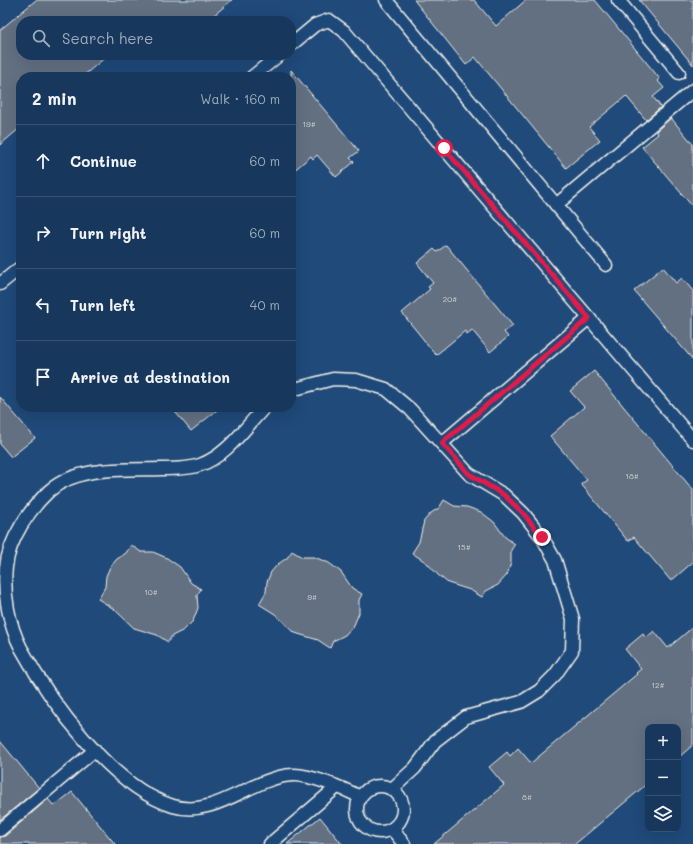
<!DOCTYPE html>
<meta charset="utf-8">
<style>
:root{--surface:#17385c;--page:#203f62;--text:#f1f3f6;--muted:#9eacbb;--line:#365272}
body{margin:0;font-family:Mali,sans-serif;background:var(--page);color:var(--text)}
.controls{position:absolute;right:12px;bottom:12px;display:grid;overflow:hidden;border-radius:8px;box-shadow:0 4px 16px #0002}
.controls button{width:36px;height:36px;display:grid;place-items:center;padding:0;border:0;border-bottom:1px solid var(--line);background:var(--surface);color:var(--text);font:20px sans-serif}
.stop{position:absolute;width:12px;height:12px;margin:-9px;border:3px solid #e11d48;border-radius:50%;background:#fff}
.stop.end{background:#e11d48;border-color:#fff;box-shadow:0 1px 4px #0008}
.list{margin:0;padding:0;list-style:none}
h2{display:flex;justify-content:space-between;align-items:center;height:52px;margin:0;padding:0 16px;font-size:17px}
h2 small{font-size:13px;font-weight:400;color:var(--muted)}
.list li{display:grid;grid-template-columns:26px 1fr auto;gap:12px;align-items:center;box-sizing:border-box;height:72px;padding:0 16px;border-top:1px solid var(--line)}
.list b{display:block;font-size:15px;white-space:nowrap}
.list em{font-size:13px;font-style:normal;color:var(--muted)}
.icon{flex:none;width:22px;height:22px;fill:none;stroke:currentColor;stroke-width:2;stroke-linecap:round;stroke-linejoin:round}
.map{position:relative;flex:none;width:693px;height:844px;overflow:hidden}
.search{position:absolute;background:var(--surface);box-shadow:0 4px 16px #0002;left:16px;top:16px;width:280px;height:44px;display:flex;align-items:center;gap:10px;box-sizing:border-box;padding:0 14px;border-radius:16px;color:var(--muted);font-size:15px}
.panel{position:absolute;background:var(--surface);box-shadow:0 4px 16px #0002;left:16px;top:72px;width:280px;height:340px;border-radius:16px}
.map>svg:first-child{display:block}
</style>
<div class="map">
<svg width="693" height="844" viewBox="0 0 693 844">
<rect width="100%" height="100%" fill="#1f4a7a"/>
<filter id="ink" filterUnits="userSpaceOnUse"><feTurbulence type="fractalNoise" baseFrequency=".025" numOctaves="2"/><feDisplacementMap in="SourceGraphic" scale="8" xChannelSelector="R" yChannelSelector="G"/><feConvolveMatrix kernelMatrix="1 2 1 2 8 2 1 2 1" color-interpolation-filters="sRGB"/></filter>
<g filter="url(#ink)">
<g fill="#637082" stroke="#f4f1e8">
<path d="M 36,0 L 232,0 L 207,21 L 21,21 L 21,55 L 108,55 L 82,77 L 21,77 L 21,127 L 0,145 L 0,30 Z"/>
<path d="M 414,0 L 474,0 L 496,26 L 526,0 L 595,0 L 660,79 L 658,81 L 664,88 L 653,97 L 661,107 L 646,120 L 626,96 L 589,127 L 600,140 L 566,168 L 475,57 L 466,65 Z"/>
<path d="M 639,0 L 693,0 L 693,65 Z"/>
<path d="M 291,70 L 359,151 L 350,158 L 354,162 L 336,177 L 317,155 L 313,159 L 311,156 L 291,173 Z"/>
<path d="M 671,118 L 693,144 L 693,207 L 642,147 L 658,134 L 656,131 Z"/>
<path d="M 446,245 L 513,326 L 504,332 L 508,337 L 490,352 L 472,330 L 467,334 L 465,331 L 436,355 L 402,313 L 430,289 L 428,287 L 433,283 L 417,263 L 434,249 L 437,252 Z"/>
<path d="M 663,267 L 676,283 L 682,278 L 693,291 L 693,360 L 634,291 Z"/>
<path d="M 594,371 L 693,490 L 693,562 L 671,581 L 634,537 L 628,541 L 581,484 L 587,480 L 550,436 L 584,407 L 570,391 Z"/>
<path d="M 0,397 L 35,438 L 11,457 L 0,444 Z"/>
<path d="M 171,407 L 221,407 L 191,431 Z"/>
<path d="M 444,500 L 454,506 L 467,507 L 481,512 L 494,522 L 505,537 L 515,544 L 511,550 L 511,563 L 507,575 L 498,585 L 486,591 L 482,597 L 470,590 L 448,583 L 438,575 L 427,563 L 412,553 L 419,542 L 424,521 L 431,513 L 439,508 Z"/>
<path d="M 131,545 L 141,552 L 153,552 L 167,558 L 180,567 L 191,583 L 201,589 L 197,595 L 198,608 L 193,621 L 184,630 L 172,636 L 168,642 L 157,635 L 134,628 L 114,609 L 98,599 L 105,587 L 106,576 L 110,567 L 117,559 L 126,553 Z"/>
<path d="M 292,551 L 302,557 L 314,557 L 329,563 L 341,572 L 352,588 L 362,594 L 359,600 L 359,613 L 354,625 L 345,635 L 333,641 L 330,648 L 318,640 L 295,633 L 275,614 L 259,604 L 266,592 L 267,582 L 271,572 L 278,564 L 287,558 Z"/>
<path d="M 693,627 L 693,745 L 678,758 L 678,727 L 648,727 L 648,783 L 575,844 L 434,844 L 504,785 L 489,767 L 507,752 L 510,756 L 518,748 L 531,763 L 637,674 L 636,673 L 641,669 L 625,649 L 643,634 L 646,638 L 654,631 L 668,648 Z"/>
<path d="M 0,741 L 39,788 L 0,820 Z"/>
<path d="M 72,792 L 115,844 L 0,844 L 0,837 L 5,836 L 48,799 L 54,806 Z"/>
<path d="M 320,817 L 342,844 L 287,844 Z"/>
</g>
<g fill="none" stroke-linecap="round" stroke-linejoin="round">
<defs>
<g id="lane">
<path d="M 386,0 L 606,265"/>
<path d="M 618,0 L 679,73"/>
<path d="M 291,45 L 315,25 L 329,20 L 344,31 L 693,440"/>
<path d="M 252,77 L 279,55"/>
<path d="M 556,205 L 693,90"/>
<path d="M 0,284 L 21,267"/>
<path d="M 291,390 L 333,379 L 356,380 L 386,389 L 410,409 L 469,474 L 504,495 L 523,513 L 542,537 L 555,560 L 573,619 L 572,651 L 555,675 L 539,691 L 521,702 L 466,717 L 435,741 L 415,768 L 392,789"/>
<path d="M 265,407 C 245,427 228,455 200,465 C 188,469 174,469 162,469 C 125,470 79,465 49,491 C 29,510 9,539 6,567 C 3,593 9,625 21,648 C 51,703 112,787 173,806 C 216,819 251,777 293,775 C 309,774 345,789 360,797"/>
<path d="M 442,443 L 589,318"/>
<circle cx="380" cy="809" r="23"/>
<path d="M 392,829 L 404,844"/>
<path d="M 0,830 L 95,750"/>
<path d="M 270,844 L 337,787"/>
</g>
</defs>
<use href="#lane" stroke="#f4f1e8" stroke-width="15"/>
<use href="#lane" stroke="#1f4a7a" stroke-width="12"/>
</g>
</g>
<g fill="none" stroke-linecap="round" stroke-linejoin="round" filter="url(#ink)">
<path stroke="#e11d48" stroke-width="5" d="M 444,148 L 589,318 L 442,443 L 469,474 L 504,495 L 523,513 L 542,537"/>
</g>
<g text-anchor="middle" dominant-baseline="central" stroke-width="4" stroke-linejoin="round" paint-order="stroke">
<g font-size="8" fill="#d0d1ce">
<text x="309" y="124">19#</text>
<text x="450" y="299">20#</text>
<text x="632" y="476">18#</text>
<text x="464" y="547">15#</text>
<text x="151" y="592">10#</text>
<text x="312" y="597">9#</text>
<text x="658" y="685">12#</text>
<text x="527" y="797">8#</text>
</g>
</g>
</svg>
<div class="controls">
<button>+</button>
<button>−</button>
<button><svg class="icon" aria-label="layers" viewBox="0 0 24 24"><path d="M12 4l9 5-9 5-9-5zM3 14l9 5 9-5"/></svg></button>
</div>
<div class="stop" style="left:444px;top:148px"></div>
<div class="stop end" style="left:542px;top:537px"></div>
<div class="search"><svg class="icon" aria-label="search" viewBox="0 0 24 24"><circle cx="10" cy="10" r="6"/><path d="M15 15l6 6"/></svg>Search here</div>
<section class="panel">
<h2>2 min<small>Walk · 160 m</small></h2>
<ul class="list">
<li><svg class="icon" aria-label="ahead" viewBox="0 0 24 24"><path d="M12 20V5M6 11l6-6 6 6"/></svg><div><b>Continue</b></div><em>60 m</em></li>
<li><svg class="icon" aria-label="right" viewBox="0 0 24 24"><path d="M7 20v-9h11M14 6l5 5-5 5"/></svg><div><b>Turn right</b></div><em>60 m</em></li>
<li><svg class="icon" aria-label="left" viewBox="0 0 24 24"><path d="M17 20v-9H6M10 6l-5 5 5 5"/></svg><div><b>Turn left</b></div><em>40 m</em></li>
<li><svg class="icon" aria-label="arrive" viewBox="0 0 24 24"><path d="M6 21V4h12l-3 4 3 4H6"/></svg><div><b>Arrive at destination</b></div></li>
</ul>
</section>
</div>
